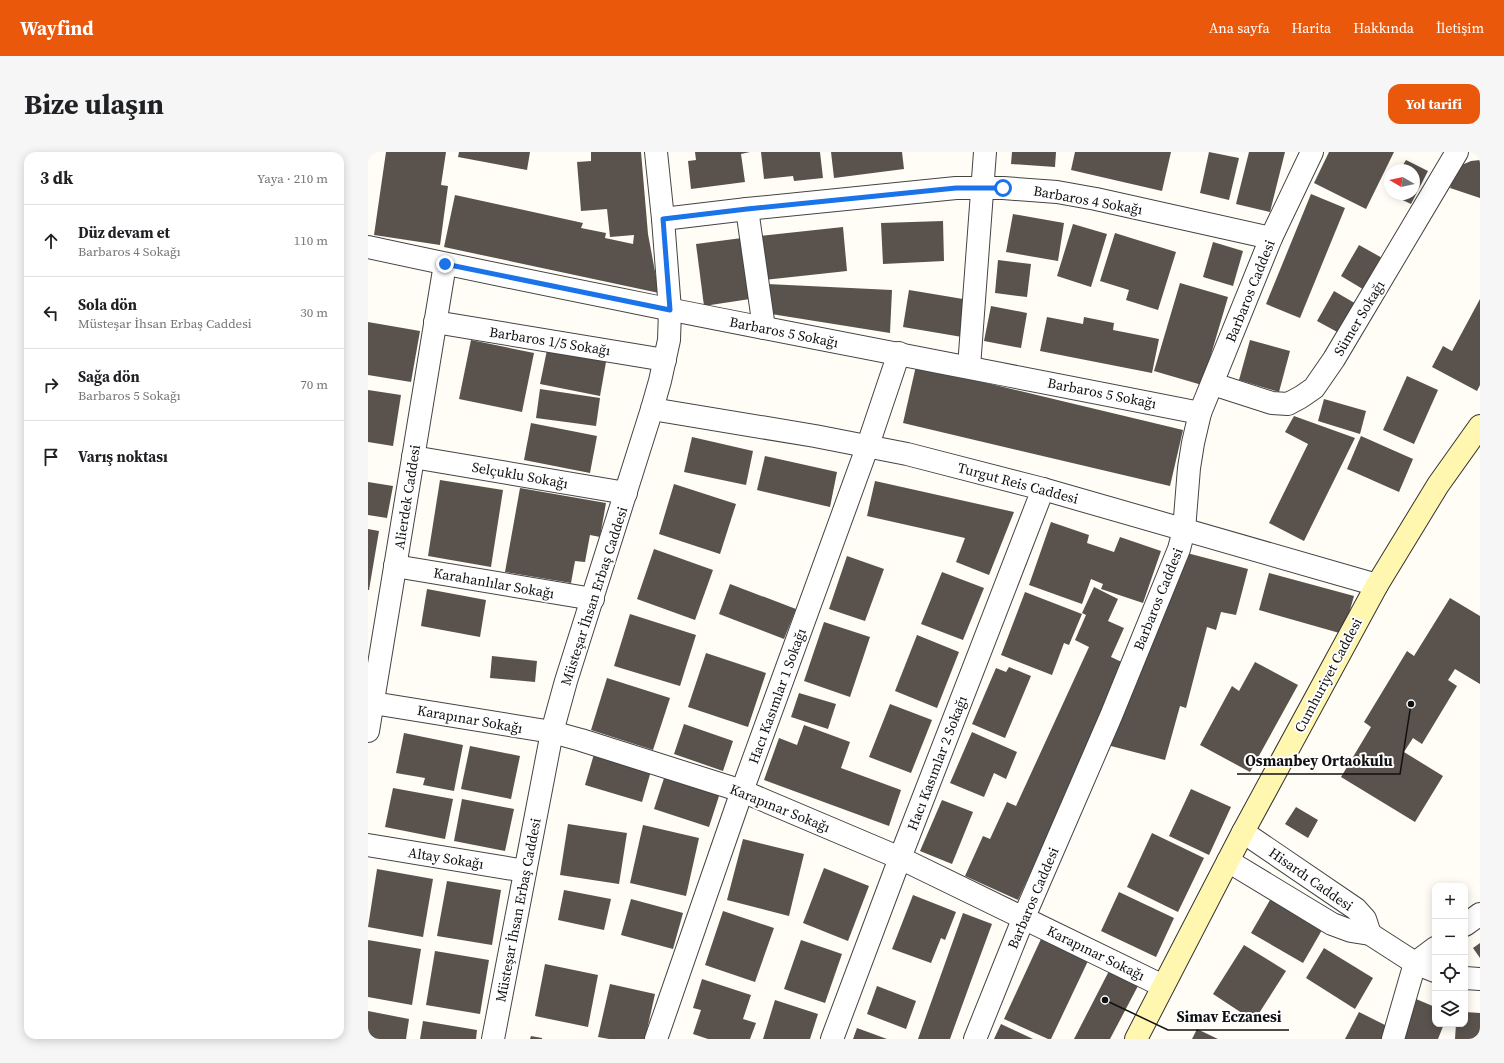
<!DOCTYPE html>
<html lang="tr">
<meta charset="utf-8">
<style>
:root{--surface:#fff;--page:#f6f6f6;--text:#202124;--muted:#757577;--line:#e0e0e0;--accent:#ea580c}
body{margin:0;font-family:"Source Serif 4",serif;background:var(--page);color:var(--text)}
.controls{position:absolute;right:12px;bottom:12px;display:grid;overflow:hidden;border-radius:8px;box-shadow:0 2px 10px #0003}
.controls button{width:36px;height:36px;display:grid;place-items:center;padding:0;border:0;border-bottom:1px solid var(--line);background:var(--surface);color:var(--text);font:20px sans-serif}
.compass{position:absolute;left:1016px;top:12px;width:36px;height:36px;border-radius:50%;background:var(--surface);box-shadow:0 2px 10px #0003;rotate:279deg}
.stop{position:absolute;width:12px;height:12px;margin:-9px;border:3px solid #1a73e8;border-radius:50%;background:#fff}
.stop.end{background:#1a73e8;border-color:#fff;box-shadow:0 1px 4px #0008}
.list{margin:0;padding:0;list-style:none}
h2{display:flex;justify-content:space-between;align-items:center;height:52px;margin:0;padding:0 16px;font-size:17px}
h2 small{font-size:13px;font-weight:400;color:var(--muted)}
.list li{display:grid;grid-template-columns:26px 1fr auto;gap:12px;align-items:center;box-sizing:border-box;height:72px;padding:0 16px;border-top:1px solid var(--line)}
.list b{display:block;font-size:15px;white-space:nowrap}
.list p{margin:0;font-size:13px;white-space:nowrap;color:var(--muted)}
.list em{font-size:13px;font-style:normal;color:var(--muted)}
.icon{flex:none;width:22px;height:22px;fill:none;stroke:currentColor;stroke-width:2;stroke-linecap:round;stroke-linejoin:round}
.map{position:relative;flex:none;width:1112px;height:887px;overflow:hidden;border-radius:12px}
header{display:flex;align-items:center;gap:24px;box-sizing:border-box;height:56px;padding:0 20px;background:var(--accent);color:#fff}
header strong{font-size:19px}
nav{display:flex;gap:22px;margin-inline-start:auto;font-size:14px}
.intro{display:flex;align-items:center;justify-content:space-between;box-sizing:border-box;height:96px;padding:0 24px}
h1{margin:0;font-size:28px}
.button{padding:10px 18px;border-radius:12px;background:var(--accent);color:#fff;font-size:14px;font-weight:700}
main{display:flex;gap:24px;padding:0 24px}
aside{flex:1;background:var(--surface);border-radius:12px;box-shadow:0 2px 10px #0003}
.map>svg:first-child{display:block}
</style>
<header>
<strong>Wayfind</strong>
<nav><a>Ana sayfa</a><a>Harita</a><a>Hakkında</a><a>İletişim</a></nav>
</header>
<div class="intro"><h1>Bize ulaşın</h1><a class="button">Yol tarifi</a></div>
<main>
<aside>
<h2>3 dk<small>Yaya · 210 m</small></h2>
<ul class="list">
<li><svg class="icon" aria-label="ahead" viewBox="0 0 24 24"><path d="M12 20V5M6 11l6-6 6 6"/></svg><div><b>Düz devam et</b><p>Barbaros 4 Sokağı</p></div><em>110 m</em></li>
<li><svg class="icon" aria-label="left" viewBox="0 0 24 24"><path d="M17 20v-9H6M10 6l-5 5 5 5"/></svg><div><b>Sola dön</b><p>Müsteşar İhsan Erbaş Caddesi</p></div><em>30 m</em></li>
<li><svg class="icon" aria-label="right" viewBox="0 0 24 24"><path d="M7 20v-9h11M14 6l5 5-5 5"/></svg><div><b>Sağa dön</b><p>Barbaros 5 Sokağı</p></div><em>70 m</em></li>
<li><svg class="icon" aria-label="arrive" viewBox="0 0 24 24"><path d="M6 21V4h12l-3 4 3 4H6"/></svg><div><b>Varış noktası</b></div></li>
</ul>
</aside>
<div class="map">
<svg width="1112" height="887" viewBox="0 0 1112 887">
<rect width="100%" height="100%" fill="#fffdf5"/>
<g fill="#5a524d">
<path d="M 18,0 L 78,0 L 73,33 L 80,34 L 72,93 L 6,83 Z"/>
<path d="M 91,0 L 162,0 L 159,18 L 90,5 Z"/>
<path d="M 223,0 L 273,0 L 280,82 L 291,141 L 76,95 L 87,43 L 215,71 L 213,76 L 238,81 L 237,86 L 265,92 L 266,83 L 242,85 L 239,57 L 213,59 L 209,10 L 223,9 Z"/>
<path d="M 327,0 L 382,0 L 373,2 L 377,30 L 323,37 L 320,9 L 328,8 Z"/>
<path d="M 393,0 L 452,0 L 455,26 L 426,29 L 425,24 L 396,27 Z"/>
<path d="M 463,0 L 534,0 L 536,17 L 466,26 Z"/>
<path d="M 644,0 L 688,0 L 687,15 L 643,12 Z"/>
<path d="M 707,0 L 803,0 L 794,39 L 703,18 Z"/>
<path d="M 841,0 L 871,6 L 861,48 L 832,41 Z"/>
<path d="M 881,0 L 917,0 L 902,60 L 868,52 Z"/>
<path d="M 961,0 L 1026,0 L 998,57 L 946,31 Z"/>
<path d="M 1038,8 L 1060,19 L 1043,52 L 1022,42 L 1046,42 L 1046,18 L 1032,18 Z"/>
<path d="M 1112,8 L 1112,46 L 1082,36 L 1089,15 L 1103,9 Z"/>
<path d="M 943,42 L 977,56 L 932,166 L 898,152 Z"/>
<path d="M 645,62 L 696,71 L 690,109 L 638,100 Z"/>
<path d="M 575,69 L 576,109 L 515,112 L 513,71 Z"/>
<path d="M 705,72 L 739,82 L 723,135 L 689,124 Z"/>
<path d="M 475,75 L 479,119 L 396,128 L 392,84 Z"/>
<path d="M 747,81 L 808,100 L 790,158 L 758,148 L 761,138 L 732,129 Z"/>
<path d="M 374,86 L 382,147 L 336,154 L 328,92 Z"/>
<path d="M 845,90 L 875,99 L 865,134 L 835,125 Z"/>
<path d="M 991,93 L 1016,107 L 998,139 L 973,124 Z"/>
<path d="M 630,108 L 663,112 L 659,145 L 627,141 Z"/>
<path d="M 812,131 L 860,145 L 834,233 L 786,219 Z"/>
<path d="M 399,132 L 524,138 L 522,181 L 397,161 Z"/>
<path d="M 541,138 L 601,148 L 594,185 L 535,175 Z"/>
<path d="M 966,139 L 990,153 L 973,182 L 949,169 Z"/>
<path d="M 1112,147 L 1112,233 L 1109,239 L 1064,215 L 1075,194 L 1084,199 Z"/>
<path d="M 623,154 L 659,161 L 653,196 L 616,189 Z"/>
<path d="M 679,165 L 715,172 L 716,165 L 746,171 L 745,178 L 791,187 L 784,221 L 672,199 Z"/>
<path d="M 0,170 L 52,179 L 43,230 L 0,223 Z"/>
<path d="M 103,188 L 166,201 L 154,260 L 91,247 Z"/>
<path d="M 882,188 L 922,199 L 911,240 L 871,228 Z"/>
<path d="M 179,198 L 238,210 L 232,244 L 172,232 Z"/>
<path d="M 548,214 L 815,278 L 802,334 L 535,271 Z"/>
<path d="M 1039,224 L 1070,238 L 1046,292 L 1015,278 Z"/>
<path d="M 172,237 L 232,246 L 228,274 L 168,266 Z"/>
<path d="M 0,238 L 33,243 L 25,294 L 0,290 Z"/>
<path d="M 956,247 L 998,259 L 992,282 L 950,269 Z"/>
<path d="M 926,264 L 987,286 L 936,389 L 901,371 L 940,292 L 917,280 Z"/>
<path d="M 163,271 L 229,284 L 222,321 L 156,308 Z"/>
<path d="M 993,284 L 1045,307 L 1031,340 L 979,317 Z"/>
<path d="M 324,285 L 385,299 L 378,333 L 316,320 Z"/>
<path d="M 397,304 L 469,320 L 462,355 L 389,338 Z"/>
<path d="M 72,328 L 135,338 L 123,415 L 60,404 Z"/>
<path d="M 507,329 L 646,360 L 621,423 L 588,410 L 597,386 L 499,364 Z"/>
<path d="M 0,330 L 25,334 L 19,366 L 0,363 Z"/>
<path d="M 306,332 L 368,352 L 352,402 L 291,382 Z"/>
<path d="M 152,336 L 238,351 L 232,385 L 222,383 L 217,410 L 207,409 L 203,431 L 137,420 Z"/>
<path d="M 683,370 L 721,383 L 719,391 L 746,400 L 752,385 L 793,399 L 775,451 L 733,437 L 735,432 L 723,427 L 714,452 L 661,433 Z"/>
<path d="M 0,377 L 11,379 L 1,438 L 0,438 Z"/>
<path d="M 286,397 L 345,418 L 327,468 L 269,447 Z"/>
<path d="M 819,401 L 880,417 L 868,463 L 853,460 L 848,478 L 839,475 L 818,556 L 812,554 L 797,608 L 739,593 Z"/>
<path d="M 479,404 L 516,417 L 497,469 L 461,457 Z"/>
<path d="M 574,420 L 616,436 L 595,488 L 553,472 Z"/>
<path d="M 901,421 L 986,444 L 975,482 L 891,458 Z"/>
<path d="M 362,432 L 428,457 L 416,487 L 351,462 Z"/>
<path d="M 726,435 L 750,447 L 740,469 L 756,476 L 743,505 L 758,512 L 650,748 L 597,724 L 615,684 L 622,687 L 639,650 L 648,654 L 721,495 L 707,488 L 718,463 L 714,461 Z"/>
<path d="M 59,437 L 118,448 L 112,485 L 53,474 Z"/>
<path d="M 657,440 L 714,462 L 701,493 L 696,491 L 684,523 L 633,503 Z"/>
<path d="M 1082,446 L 1112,464 L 1112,532 L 1087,517 L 1080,528 L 1089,534 L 1054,592 L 1045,586 L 1036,600 L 1075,624 L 1047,670 L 973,625 L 1003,575 L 996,570 L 1039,499 L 1046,504 Z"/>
<path d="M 262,462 L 328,483 L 312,534 L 246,514 Z"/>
<path d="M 456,470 L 502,485 L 482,545 L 436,529 Z"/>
<path d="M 549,483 L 591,500 L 569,556 L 527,539 Z"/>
<path d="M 338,501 L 398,521 L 380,575 L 320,555 Z"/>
<path d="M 124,504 L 169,509 L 167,530 L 122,526 Z"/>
<path d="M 887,510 L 930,533 L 882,620 L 832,593 L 864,534 L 871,539 Z"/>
<path d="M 641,515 L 663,524 L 637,586 L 604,572 L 628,516 L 638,520 Z"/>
<path d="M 239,526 L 302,546 L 285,598 L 223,578 Z"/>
<path d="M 431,541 L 468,552 L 460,577 L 423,565 Z"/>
<path d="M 522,552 L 564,568 L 543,621 L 501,605 Z"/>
<path d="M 316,572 L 365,589 L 355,619 L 306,602 Z"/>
<path d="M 436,573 L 482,590 L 473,616 L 533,638 L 521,674 L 396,628 L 411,586 L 429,593 Z"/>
<path d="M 604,580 L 649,600 L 638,627 L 626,621 L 616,645 L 582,631 Z"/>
<path d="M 36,581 L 95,593 L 86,639 L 55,633 L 57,626 L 28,621 Z"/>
<path d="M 102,594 L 152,604 L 143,647 L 93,637 Z"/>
<path d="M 226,602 L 283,619 L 274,650 L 217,633 Z"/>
<path d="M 297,623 L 352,641 L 341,675 L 286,657 Z"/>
<path d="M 25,636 L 85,647 L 77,687 L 17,675 Z"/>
<path d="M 823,637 L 863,655 L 841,703 L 801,684 Z"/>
<path d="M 94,647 L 146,657 L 137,699 L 86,689 Z"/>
<path d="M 574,648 L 605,660 L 584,712 L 552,699 Z"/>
<path d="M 928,655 L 950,668 L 940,686 L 917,672 Z"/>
<path d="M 200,672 L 259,681 L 251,732 L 192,723 Z"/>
<path d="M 275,673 L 331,686 L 318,744 L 262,731 Z"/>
<path d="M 784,681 L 836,706 L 810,760 L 759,735 Z"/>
<path d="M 375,687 L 436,702 L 421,764 L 359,748 Z"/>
<path d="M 456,716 L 501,734 L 480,789 L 435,771 Z"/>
<path d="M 9,717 L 65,727 L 55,785 L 0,775 Z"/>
<path d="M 79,729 L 133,738 L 124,793 L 69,784 Z"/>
<path d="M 196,738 L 243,747 L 236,778 L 190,768 Z"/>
<path d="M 751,740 L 806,766 L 788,805 L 733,779 Z"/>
<path d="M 545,743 L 588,760 L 577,788 L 573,786 L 563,811 L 524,797 Z"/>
<path d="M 263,747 L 315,761 L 305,797 L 253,783 Z"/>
<path d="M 902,748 L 954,778 L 935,811 L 883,781 Z"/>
<path d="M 355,759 L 406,776 L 387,830 L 337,813 Z"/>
<path d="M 595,761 L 624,772 L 603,829 L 582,887 L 550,887 Z"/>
<path d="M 673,787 L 720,809 L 683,887 L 680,887 L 636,867 Z"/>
<path d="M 0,788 L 53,797 L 44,853 L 0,845 Z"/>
<path d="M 433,788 L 474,802 L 457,851 L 416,837 Z"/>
<path d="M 1112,791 L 1112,806 L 1105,796 Z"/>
<path d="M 876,793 L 918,819 L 886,869 L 845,842 Z"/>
<path d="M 956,796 L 1005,826 L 987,857 L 938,826 Z"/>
<path d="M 67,799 L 121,808 L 112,862 L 58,853 Z"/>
<path d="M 177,812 L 230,823 L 220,875 L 167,864 Z"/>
<path d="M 742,817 L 771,832 L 742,887 L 706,887 Z"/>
<path d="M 334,827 L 383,843 L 375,867 L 388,871 L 382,887 L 340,887 L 325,882 L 333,858 L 325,856 Z"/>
<path d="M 242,832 L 287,842 L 277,887 L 241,887 L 230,885 Z"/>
<path d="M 509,834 L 548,849 L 538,877 L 499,862 Z"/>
<path d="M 1048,847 L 1067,855 L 1067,872 L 1076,872 L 1070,887 L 1031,887 Z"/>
<path d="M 407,848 L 450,862 L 442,887 L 395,887 Z"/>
<path d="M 0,859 L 41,867 L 38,887 L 0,887 Z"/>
<path d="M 991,860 L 1019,874 L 1013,887 L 977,887 Z"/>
<path d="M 1097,860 L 1112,861 L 1112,887 L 1087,887 L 1088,872 L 1097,872 Z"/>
<path d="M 55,869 L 109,878 L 108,887 L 52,887 Z"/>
<path d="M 633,872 L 665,887 L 626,887 Z"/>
<path d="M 489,876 L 519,887 L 485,887 Z"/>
<path d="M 829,877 L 850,887 L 824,887 Z"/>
<path d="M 163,884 L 174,886 L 174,887 L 162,887 Z"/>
</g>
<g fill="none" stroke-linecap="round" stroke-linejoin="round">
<defs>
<g id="minor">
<path d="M 379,57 L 396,176"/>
<path d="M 295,67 L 379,57 L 588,36 L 635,36 L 689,40 L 728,47 L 903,86"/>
<path d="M 0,95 C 277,155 555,206 832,261"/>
<path d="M 67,170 L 297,208"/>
<path d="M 845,232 L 904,251 L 920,252 L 933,245 L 946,236 L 966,207 L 1089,0"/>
<path d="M 45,305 L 258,341"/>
<path d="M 27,414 L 225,447"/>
<path d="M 5,551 L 184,580 L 213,588 L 374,639 L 532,706 L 795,834"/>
<path d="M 0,693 L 157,719"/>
<path d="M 288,887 L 374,639 L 500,293 L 531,201"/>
<path d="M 464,887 L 532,706 L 675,337"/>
<path d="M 1025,887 L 1047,811"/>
</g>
<g id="tertiary">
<path d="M 601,215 L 617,0"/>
<path d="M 284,257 L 447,284 L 539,302 L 675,337 L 1009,433"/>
<path d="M 0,579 L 77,112"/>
<path d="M 875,680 L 988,757 L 997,767 L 1002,782"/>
<path d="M 860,709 L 964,772 L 983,779 L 1002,782 L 1047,811 L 1067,819"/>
<path d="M 1097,773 L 1112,762"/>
<path d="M 1047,811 L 1067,796"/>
<path d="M 1097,826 L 1112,827"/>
<path d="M 125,887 L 184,580 L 198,529 L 284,257 L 292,229 L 301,188 L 302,158 L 295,67 L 288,0"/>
<path d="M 607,887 L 656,765 L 743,564 L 811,397 L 816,378 L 821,316 L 825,291 L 832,261 L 903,86 L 944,0"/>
</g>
<path id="secondary" d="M 768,887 L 875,680 L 1009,433 L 1070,333 L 1112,274"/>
</defs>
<use href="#minor" stroke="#444" stroke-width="24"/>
<use href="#tertiary" stroke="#444" stroke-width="24"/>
<use href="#secondary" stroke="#333" stroke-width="24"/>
<use href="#minor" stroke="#fff" stroke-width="22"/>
<use href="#tertiary" stroke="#fff" stroke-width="22"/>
<use href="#secondary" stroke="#fff6b0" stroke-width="22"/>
</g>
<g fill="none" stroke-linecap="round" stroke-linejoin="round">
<path stroke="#1a73e8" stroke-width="5" d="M 77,112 L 302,158 L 295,67 L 379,57 L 588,36 L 635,36"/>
</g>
<g text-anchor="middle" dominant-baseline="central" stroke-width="4" stroke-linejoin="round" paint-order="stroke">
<g font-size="14" fill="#111" stroke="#fff">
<text transform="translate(720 48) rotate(10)">Barbaros 4 Sokağı</text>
<text transform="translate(882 139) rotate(-68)">Barbaros Caddesi</text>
<text transform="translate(991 166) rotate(-59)">Sümer Sokağı</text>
<text transform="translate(416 180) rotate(11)">Barbaros 5 Sokağı</text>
<text transform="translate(182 189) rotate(9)">Barbaros 1/5 Sokağı</text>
<text transform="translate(734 241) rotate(11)">Barbaros 5 Sokağı</text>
<text transform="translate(152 323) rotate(10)">Selçuklu Sokağı</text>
<text transform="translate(650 331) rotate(15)">Turgut Reis Caddesi</text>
<text transform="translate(39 345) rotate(-81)">Alierdek Caddesi</text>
<text transform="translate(126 431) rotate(10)">Karahanlılar Sokağı</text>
<text transform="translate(226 444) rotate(-72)">Müsteşar İhsan Erbaş Caddesi</text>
<text transform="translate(790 447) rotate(-68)">Barbaros Caddesi</text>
<text transform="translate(960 523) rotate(-62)">Cumhuriyet Caddesi</text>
<text transform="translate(409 544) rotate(-70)">Hacı Kasımlar 1 Sokağı</text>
<text transform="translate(102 567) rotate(10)">Karapınar Sokağı</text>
<text transform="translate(569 611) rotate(-69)">Hacı Kasımlar 2 Sokağı</text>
<text transform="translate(412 656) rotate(22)">Karapınar Sokağı</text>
<text transform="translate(78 706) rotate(9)">Altay Sokağı</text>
<text transform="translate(943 727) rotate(35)">Hisardı Caddesi</text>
<text transform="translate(665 746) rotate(-67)">Barbaros Caddesi</text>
<text transform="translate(150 758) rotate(-79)">Müsteşar İhsan Erbaş Caddesi</text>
<text transform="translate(728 801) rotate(26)">Karapınar Sokağı</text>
</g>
</g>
<path fill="none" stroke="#111" stroke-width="1.5" d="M1043 552L1032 622H869M737 848L800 878H921"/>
<g fill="#111" stroke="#fff" stroke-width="1.5">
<circle cx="1043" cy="552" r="4"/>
<circle cx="737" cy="848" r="4"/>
</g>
<g font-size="15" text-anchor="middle" font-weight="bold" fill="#111" stroke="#fff" stroke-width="4" stroke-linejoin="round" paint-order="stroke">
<text x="951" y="614">Osmanbey Ortaokulu</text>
<text x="861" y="870">Simav Eczanesi</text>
</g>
</svg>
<div class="controls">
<button>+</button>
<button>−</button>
<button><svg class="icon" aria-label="locate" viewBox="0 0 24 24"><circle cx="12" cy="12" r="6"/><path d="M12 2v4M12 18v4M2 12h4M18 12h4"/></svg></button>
<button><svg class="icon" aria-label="layers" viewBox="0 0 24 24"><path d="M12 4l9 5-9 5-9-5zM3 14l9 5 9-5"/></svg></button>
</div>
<svg class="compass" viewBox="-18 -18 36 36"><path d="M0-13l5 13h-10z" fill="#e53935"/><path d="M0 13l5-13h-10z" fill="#757577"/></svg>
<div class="stop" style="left:635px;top:36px"></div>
<div class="stop end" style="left:77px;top:112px"></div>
</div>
</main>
